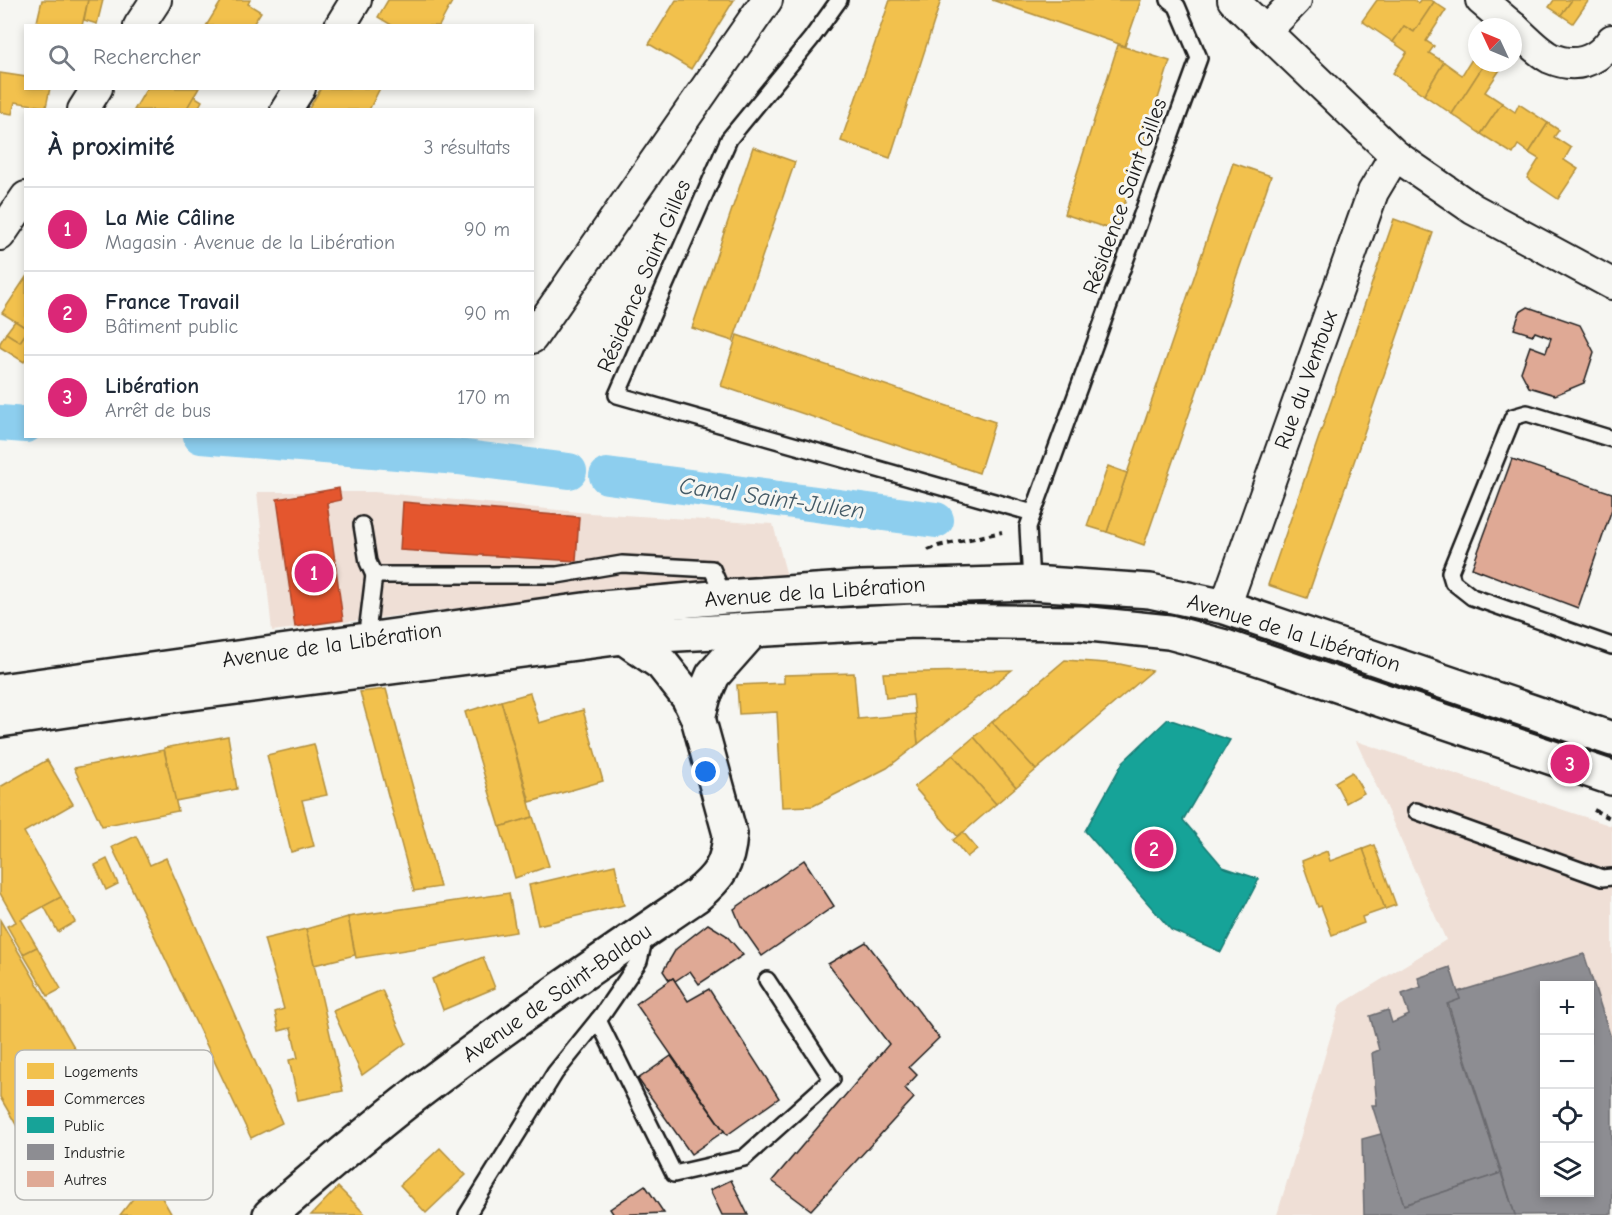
<!DOCTYPE html>
<html lang="fr">
<meta charset="utf-8">
<style>
:root{--surface:#fff;--page:#f2f2f3;--text:#1f2937;--muted:#747a83;--line:#e0e1e3;--accent:#db2777}
body{margin:0;font-family:"Comic Neue",sans-serif;background:var(--page);color:var(--text)}
.controls{position:absolute;right:18px;bottom:18px;display:grid;overflow:hidden;border-radius:0px;box-shadow:0 3px 9px #0003}
.controls button{width:54px;height:54px;display:grid;place-items:center;padding:0;border:0;border-bottom:2px solid var(--line);background:var(--surface);color:var(--text);font:30px sans-serif}
.compass{position:absolute;left:1468px;top:18px;width:54px;height:54px;border-radius:50%;background:var(--surface);box-shadow:0 3px 9px #0003;rotate:314deg}
.you{position:absolute;left:706px;top:772px;width:21px;height:21px;margin:-15px;border:4px solid #fff;border-radius:50%;background:#1a73e8;box-shadow:0 0 0 9px #1a73e833}
.badge{display:grid;place-items:center;width:39px;height:39px;border-radius:50%;background:var(--accent);color:#fff;font-size:20px;font-weight:700}
.pin{position:absolute;translate:-50% -50%;border:3px solid #fff;box-shadow:0 2px 6px #0006}
.list{margin:0;padding:0;list-style:none}
h2{display:flex;justify-content:space-between;align-items:center;height:78px;margin:0;padding:0 24px;font-size:26px}
h2 small{font-size:20px;font-weight:400;color:var(--muted)}
.list li{display:grid;grid-template-columns:39px 1fr auto;gap:18px;align-items:center;box-sizing:border-box;height:84px;padding:0 24px;border-top:2px solid var(--line)}
.list b{display:block;font-size:22px;white-space:nowrap}
.list p{margin:0;font-size:20px;white-space:nowrap;color:var(--muted)}
.list em{font-size:20px;font-style:normal;color:var(--muted)}
.icon{flex:none;width:33px;height:33px;fill:none;stroke:currentColor;stroke-width:2;stroke-linecap:round;stroke-linejoin:round}
.map{position:relative;flex:none;width:1612px;height:1215px;overflow:hidden}
.search{position:absolute;background:var(--surface);box-shadow:0 3px 9px #0003;left:24px;top:24px;width:510px;height:66px;display:flex;align-items:center;gap:15px;box-sizing:border-box;padding:0 21px;border-radius:0px;color:var(--muted);font-size:22px}
.panel{position:absolute;background:var(--surface);box-shadow:0 3px 9px #0003;left:24px;top:108px;width:510px;height:330px;border-radius:0px}
.map>svg:first-child{display:block}
</style>
<div class="map">
<svg width="1612" height="1215" viewBox="0 0 1612 1215">
<rect width="100%" height="100%" fill="#f6f6f2"/>
<filter id="ink" filterUnits="userSpaceOnUse"><feTurbulence type="fractalNoise" baseFrequency=".0167" numOctaves="2"/><feDisplacementMap in="SourceGraphic" scale="12" xChannelSelector="R" yChannelSelector="G"/><feConvolveMatrix kernelMatrix="1 2 1 2 8 2 1 2 1" color-interpolation-filters="sRGB"/></filter>
<g filter="url(#ink)">
<g fill="#efdfd6" fill-rule="evenodd">
<path d="M 257,492 L 374,492 L 589,513 L 773,524 L 789,584 L 557,596 L 272,631 Z"/>
<path d="M 1356,741 L 1612,826 L 1612,1215 L 1277,1215 L 1340,1005 L 1446,940 ZM 1544,986 L 1590,986 L 1590,1192 L 1544,1192 Z"/>
</g>
<g fill="#f2c14e" stroke="#b2903f" stroke-width="1.5">
<path d="M 42,0 L 88,0 L 82,26 L 36,26 Z"/>
<path d="M 88,0 L 103,0 L 97,24 L 84,20 Z"/>
<path d="M 222,0 L 250,0 L 248,4 L 261,12 L 252,26 L 206,26 Z"/>
<path d="M 388,0 L 453,0 L 439,26 L 393,26 L 378,17 Z"/>
<path d="M 676,0 L 734,0 L 691,69 L 649,44 Z"/>
<path d="M 890,0 L 941,0 L 890,158 L 841,141 Z"/>
<path d="M 992,0 L 1141,0 L 1125,46 Z"/>
<path d="M 1377,0 L 1414,0 L 1418,3 L 1420,0 L 1431,0 L 1434,2 L 1414,32 L 1404,26 L 1393,42 L 1362,21 Z"/>
<path d="M 1554,0 L 1572,0 L 1561,15 L 1549,7 Z"/>
<path d="M 1572,0 L 1589,0 L 1573,23 L 1561,15 Z"/>
<path d="M 1434,2 L 1446,10 L 1426,41 L 1434,46 L 1429,53 L 1444,62 L 1424,95 L 1393,73 L 1407,52 L 1393,42 L 1404,26 L 1414,32 Z"/>
<path d="M 1118,45 L 1170,61 L 1116,231 L 1064,214 Z"/>
<path d="M 1477,51 L 1477,63 L 1485,63 L 1452,114 L 1424,95 L 1444,62 L 1462,75 Z"/>
<path d="M 1485,63 L 1504,64 L 1485,92 L 1502,103 L 1481,134 L 1452,114 Z"/>
<path d="M 0,73 L 26,77 L 26,88 L 50,88 L 46,107 L 15,102 L 12,114 L 0,112 Z"/>
<path d="M 147,88 L 199,88 L 186,110 L 134,110 Z"/>
<path d="M 321,88 L 380,88 L 369,110 L 308,110 Z"/>
<path d="M 194,96 L 202,101 L 197,110 L 186,110 Z"/>
<path d="M 1502,103 L 1515,112 L 1519,104 L 1548,123 L 1529,153 L 1518,145 L 1513,154 L 1481,134 Z"/>
<path d="M 1548,123 L 1559,130 L 1554,137 L 1571,148 L 1564,160 L 1578,169 L 1558,199 L 1527,178 L 1539,159 L 1529,153 Z"/>
<path d="M 753,147 L 795,162 L 733,341 L 692,328 Z"/>
<path d="M 1233,163 L 1271,176 L 1144,545 L 1107,532 Z"/>
<path d="M 1394,219 L 1433,233 L 1307,598 L 1268,585 Z"/>
<path d="M 26,277 L 26,328 L 2,313 Z"/>
<path d="M 15,321 L 26,328 L 26,333 L 20,342 L 6,333 Z"/>
<path d="M 6,333 L 20,342 L 26,333 L 26,359 L 24,362 L 0,347 L 0,343 Z"/>
<path d="M 737,335 L 995,422 L 979,473 L 721,386 Z"/>
<path d="M 1108,466 L 1127,473 L 1107,532 L 1087,526 Z"/>
<path d="M 1065,660 L 1120,664 L 1152,671 L 1036,770 L 992,722 Z"/>
<path d="M 1012,670 L 918,744 L 913,695 L 886,698 L 883,673 Z"/>
<path d="M 854,673 L 858,719 L 915,714 L 918,744 L 887,768 L 813,806 L 782,807 L 777,712 L 739,714 L 737,685 L 784,683 L 784,675 Z"/>
<path d="M 386,689 L 440,887 L 414,891 L 360,692 Z"/>
<path d="M 530,693 L 539,723 L 583,710 L 603,781 L 530,802 L 501,701 Z"/>
<path d="M 501,701 L 533,817 L 500,827 L 465,712 Z"/>
<path d="M 992,722 L 1036,770 L 1016,787 L 974,737 Z"/>
<path d="M 228,736 L 237,789 L 175,801 L 164,748 Z"/>
<path d="M 974,737 L 1016,787 L 996,804 L 953,755 Z"/>
<path d="M 314,744 L 327,795 L 302,800 L 314,846 L 291,852 L 267,755 Z"/>
<path d="M 164,750 L 178,811 L 102,826 L 74,768 Z"/>
<path d="M 953,755 L 996,804 L 958,837 L 914,787 Z"/>
<path d="M 47,760 L 73,804 L 24,832 L 61,897 L 21,919 L 37,947 L 23,954 L 7,926 L 16,922 L 0,893 L 0,787 Z"/>
<path d="M 1352,772 L 1364,793 L 1346,803 L 1335,782 Z"/>
<path d="M 533,817 L 549,866 L 515,878 L 500,827 Z"/>
<path d="M 963,832 L 977,849 L 967,857 L 953,840 Z"/>
<path d="M 136,836 L 150,865 L 166,858 L 282,1123 L 251,1138 L 112,847 Z"/>
<path d="M 1374,845 L 1396,905 L 1385,909 L 1363,849 Z"/>
<path d="M 1363,849 L 1385,909 L 1362,917 L 1364,923 L 1332,935 L 1321,906 L 1318,907 L 1302,861 L 1327,851 L 1330,861 Z"/>
<path d="M 107,859 L 118,884 L 106,890 L 95,865 Z"/>
<path d="M 615,865 L 624,905 L 538,925 L 529,885 Z"/>
<path d="M 509,893 L 516,932 L 356,958 L 348,917 Z"/>
<path d="M 61,897 L 75,922 L 58,932 L 44,906 Z"/>
<path d="M 348,917 L 355,955 L 314,965 L 306,929 Z"/>
<path d="M 0,920 L 127,1138 L 50,1183 L 0,1097 Z"/>
<path d="M 306,929 L 343,1091 L 298,1100 L 289,1060 L 298,1058 L 291,1028 L 279,1031 L 275,1012 L 284,1009 L 264,939 Z"/>
<path d="M 37,947 L 61,989 L 48,996 L 23,954 Z"/>
<path d="M 483,957 L 495,988 L 443,1010 L 432,979 Z"/>
<path d="M 382,990 L 406,1043 L 362,1075 L 333,1011 Z"/>
<path d="M 440,1148 L 466,1175 L 426,1213 L 400,1185 Z"/>
<path d="M 150,1177 L 172,1215 L 120,1215 Z"/>
<path d="M 338,1187 L 366,1215 L 311,1215 Z"/>
</g>
<g fill="#e4572e" stroke="#a84529" stroke-width="1.5">
<path d="M 339,488 L 341,500 L 327,503 L 343,620 L 295,627 L 277,499 Z"/>
<path d="M 403,502 L 579,517 L 576,561 L 400,550 Z"/>
</g>
<path fill="#17a398" stroke="#187a73" stroke-width="1.5" d="M 1168,719 L 1230,740 L 1183,820 L 1223,867 L 1259,879 L 1221,952 L 1171,930 L 1085,831 L 1123,762 Z"/>
<g fill="#8d8d92" stroke="#6b6b6f" stroke-width="1.5" fill-rule="evenodd">
<path d="M 1584,954 L 1612,1041 L 1612,1214 L 1515,1215 L 1448,1003 L 1460,999 L 1457,992 ZM 1544,986 L 1590,986 L 1590,1192 L 1544,1192 Z"/>
<path d="M 1450,967 L 1460,999 L 1447,1004 L 1501,1173 L 1404,1205 L 1372,1105 L 1377,1105 L 1372,1053 L 1379,1050 L 1370,1016 L 1388,1010 L 1392,1023 L 1409,1015 L 1402,994 L 1421,987 L 1418,978 Z"/>
<path d="M 1381,1134 L 1404,1205 L 1501,1173 L 1515,1215 L 1364,1215 L 1362,1139 Z"/>
</g>
<g fill="none" stroke-linecap="round" stroke-linejoin="round">
<g stroke="#8dceee" stroke-width="36">
<path d="M 0,423 L 26,425"/>
<path d="M 201,436 L 458,457 L 569,471"/>
<path d="M 607,476 L 936,520"/>
</g>
</g>
<g fill="#dfa995" stroke="#1c1c1c" stroke-width="1.5">
<path d="M 1528,307 L 1580,325 L 1594,352 L 1584,383 L 1555,395 L 1529,387 L 1521,372 L 1530,346 L 1546,352 L 1551,338 L 1535,332 L 1533,335 L 1514,329 L 1520,312 Z"/>
<path d="M 1512,459 L 1612,493 L 1612,509 L 1578,608 L 1472,568 Z"/>
<path d="M 804,860 L 834,906 L 762,956 L 741,926 L 734,909 Z"/>
<path d="M 708,924 L 726,935 L 743,955 L 699,984 L 690,971 L 675,981 L 673,978 L 669,980 L 663,971 L 676,949 Z"/>
<path d="M 866,942 L 939,1038 L 909,1067 L 917,1075 L 905,1088 L 914,1098 L 811,1210 L 772,1181 L 889,1044 L 828,964 Z"/>
<path d="M 673,978 L 688,1001 L 709,989 L 779,1098 L 727,1135 L 636,1004 Z"/>
<path d="M 671,1056 L 724,1131 L 691,1154 L 638,1079 Z"/>
<path d="M 731,1180 L 748,1215 L 722,1215 L 710,1190 Z"/>
<path d="M 645,1185 L 664,1213 L 614,1215 L 610,1209 Z"/>
</g>
<g fill="none" stroke-linecap="round" stroke-linejoin="round">
<defs>
<g id="lane">
<path d="M 839,0 L 811,39 L 729,139 L 617,395 L 1033,513"/>
<path d="M 1612,439 L 1527,413 L 1513,417 L 1450,572 L 1453,582 L 1472,597 L 1612,646"/>
<path d="M 362,525 L 368,562 L 374,575"/>
<path d="M 1031,583 L 1028,527 L 1199,58 L 1177,6 L 1169,0"/>
<path d="M 366,641 L 374,575 L 557,575 L 622,564 L 712,569 L 724,597"/>
<path d="M 1416,811 L 1602,878 L 1612,877"/>
<path d="M 598,1020 L 674,1174 L 744,1158 L 832,1079 L 767,980"/>
<path d="M 467,1215 L 555,1073 L 602,1015 L 639,961 L 646,933"/>
</g>
<g id="street">
<path d="M 1233,0 L 1395,155 L 1473,209 L 1612,284"/>
<path d="M 1481,0 L 1513,27"/>
<path d="M 139,26 L 156,0"/>
<path d="M 340,26 L 356,0"/>
<path d="M 1513,27 C 1523,36 1538,52 1550,58 C 1575,69 1597,62 1612,40"/>
<path d="M 1266,31 L 1296,0"/>
<path d="M 83,110 L 97,88"/>
<path d="M 286,110 L 300,88"/>
<path d="M 0,235 L 26,197"/>
<path d="M 532,338 L 767,0"/>
<path d="M 1225,607 L 1373,192 L 1395,155"/>
</g>
<g id="secondary">
<path d="M 0,691 L 591,609 L 724,597 L 861,588 L 1031,583 L 1150,591 L 1225,607 L 1612,739"/>
<path d="M 698,718 L 704,696 L 713,675 L 752,631"/>
<path d="M 0,720 L 128,701 L 623,637 L 914,621 L 1080,623 L 1169,632 L 1225,647 L 1612,778"/>
<path d="M 270,1215 C 322,1171 373,1126 428,1085 C 515,1019 605,958 696,896 C 719,877 728,865 730,834 L 698,718 L 688,697 L 662,664 L 623,637"/>
</g>
</defs>
<use href="#lane" stroke="#1c1c1c" stroke-width="20"/>
<use href="#street" stroke="#1c1c1c" stroke-width="34"/>
<use href="#secondary" stroke="#1c1c1c" stroke-width="38"/>
<g stroke="#1c1c1c" stroke-width="4" stroke-dasharray="6 4.5" stroke-linecap="butt">
<path d="M 928,550 L 938,546 L 1002,532"/>
<path d="M 1594,810 L 1612,819"/>
</g>
<use href="#lane" stroke="#f6f6f2" stroke-width="15"/>
<use href="#street" stroke="#f6f6f2" stroke-width="30"/>
<use href="#secondary" stroke="#f6f6f2" stroke-width="33"/>
</g>
</g>
<g text-anchor="middle" dominant-baseline="central" stroke-width="6" stroke-linejoin="round" paint-order="stroke">
<g font-size="22" fill="#1c1c1c" stroke="#f6f6f2">
<text transform="translate(1125 196) rotate(-70)">Résidence Saint Gilles</text>
<text transform="translate(644 276) rotate(-67)">Résidence Saint Gilles</text>
<text transform="translate(1306 380) rotate(-70)">Rue du Ventoux</text>
<text transform="translate(815 592) rotate(-4)">Avenue de la Libération</text>
<text transform="translate(1294 633) rotate(17)">Avenue de la Libération</text>
<text transform="translate(332 645) rotate(-8)">Avenue de la Libération</text>
<text transform="translate(557 993) rotate(-35)">Avenue de Saint-Baldou</text>
</g>
<g font-size="24" font-style="italic" fill="#445a66" stroke="#f6f6f2">
<text transform="translate(772 498) rotate(8)">Canal Saint-Julien</text>
</g>
</g>
<rect x="15" y="1050" width="198" height="150" rx="9" fill="#f6f6f2" stroke="#b5b5b2" stroke-width="1.5"/>
<rect x="27" y="1063" width="27" height="16" fill="#f2c14e"/>
<rect x="27" y="1090" width="27" height="16" fill="#e4572e"/>
<rect x="27" y="1117" width="27" height="16" fill="#17a398"/>
<rect x="27" y="1144" width="27" height="16" fill="#8d8d92"/>
<rect x="27" y="1171" width="27" height="16" fill="#dfa995"/>
<g font-size="16" fill="#1c1c1c">
<text x="64" y="1077">Logements</text>
<text x="64" y="1104">Commerces</text>
<text x="64" y="1131">Public</text>
<text x="64" y="1158">Industrie</text>
<text x="64" y="1185">Autres</text>
</g>
</svg>
<div class="controls">
<button>+</button>
<button>−</button>
<button><svg class="icon" aria-label="locate" viewBox="0 0 24 24"><circle cx="12" cy="12" r="6"/><path d="M12 2v4M12 18v4M2 12h4M18 12h4"/></svg></button>
<button><svg class="icon" aria-label="layers" viewBox="0 0 24 24"><path d="M12 4l9 5-9 5-9-5zM3 14l9 5 9-5"/></svg></button>
</div>
<svg class="compass" viewBox="-18 -18 36 36"><path d="M0-13l5 13h-10z" fill="#e53935"/><path d="M0 13l5-13h-10z" fill="#747a83"/></svg>
<div class="you"></div>
<div class="pin badge" style="left:314px;top:573px">1</div>
<div class="pin badge" style="left:1154px;top:849px">2</div>
<div class="pin badge" style="left:1570px;top:764px">3</div>
<div class="search"><svg class="icon" aria-label="search" viewBox="0 0 24 24"><circle cx="10" cy="10" r="6"/><path d="M15 15l6 6"/></svg>Rechercher</div>
<section class="panel">
<h2>À proximité<small>3 résultats</small></h2>
<ul class="list">
<li><span class="badge">1</span><div><b>La Mie Câline</b><p>Magasin · Avenue de la Libération</p></div><em>90 m</em></li>
<li><span class="badge">2</span><div><b>France Travail</b><p>Bâtiment public</p></div><em>90 m</em></li>
<li><span class="badge">3</span><div><b>Libération</b><p>Arrêt de bus</p></div><em>170 m</em></li>
</ul>
</section>
</div>
